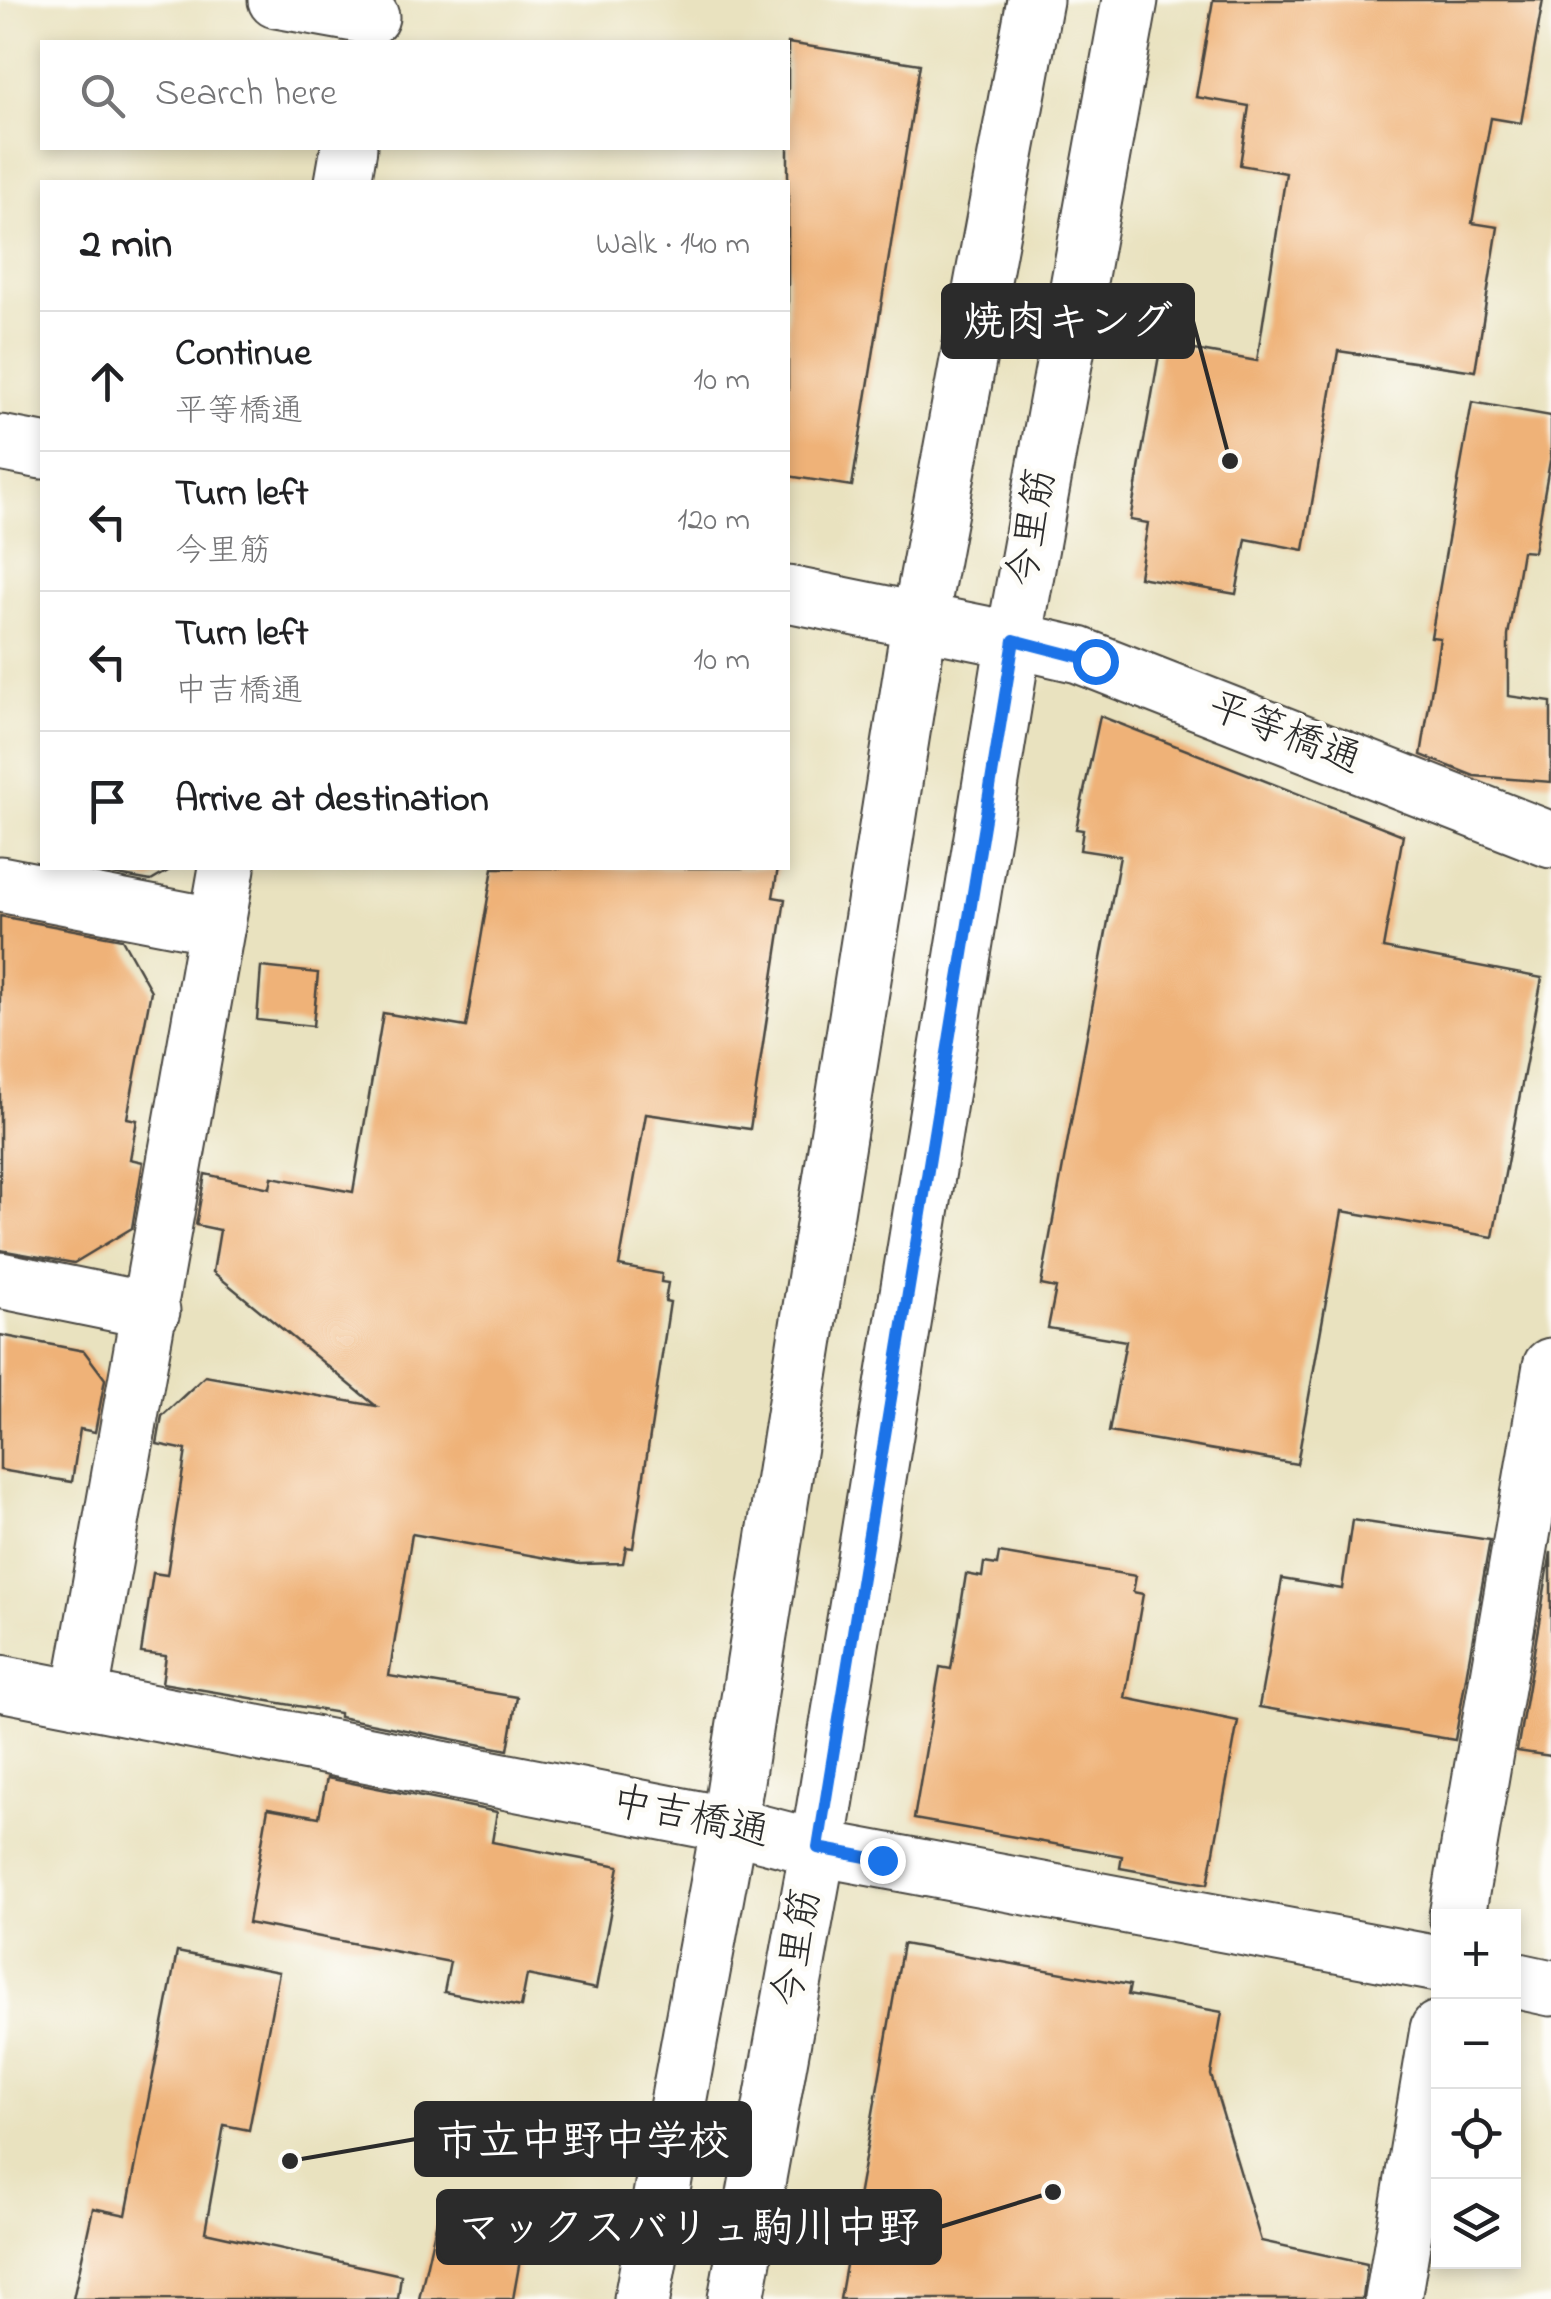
<!DOCTYPE html>
<meta charset="utf-8">
<style>
:root{--surface:#fff;--page:#f2f2f2;--text:#202124;--muted:#757577;--line:#e0e0e0}
body{margin:0;font-family:"Indie Flower","Klee One",sans-serif;background:var(--page);color:var(--text)}
.controls{position:absolute;right:30px;bottom:30px;display:grid;overflow:hidden;border-radius:0px;box-shadow:0 5px 15px #0003}
.controls button{width:90px;height:90px;display:grid;place-items:center;padding:0;border:0;border-bottom:2px solid var(--line);background:var(--surface);color:var(--text);font:50px sans-serif}
.stop{position:absolute;width:30px;height:30px;margin:-22px;border:8px solid #1a73e8;border-radius:50%;background:#fff}
.stop.end{background:#1a73e8;border-color:#fff;box-shadow:0 2px 10px #0008}
.list{margin:0;padding:0;list-style:none}
h2{display:flex;justify-content:space-between;align-items:center;height:130px;margin:0;padding:0 40px;font-size:42px}
h2 small{font-size:32px;font-weight:400;color:var(--muted)}
.list li{display:grid;grid-template-columns:65px 1fr auto;gap:30px;align-items:center;box-sizing:border-box;height:140px;padding:0 40px;border-top:2px solid var(--line)}
.list b{display:block;font-size:38px;white-space:nowrap}
.list p{margin:0;font-size:32px;white-space:nowrap;color:var(--muted)}
.list em{font-size:32px;font-style:normal;color:var(--muted)}
.icon{flex:none;width:55px;height:55px;fill:none;stroke:currentColor;stroke-width:2;stroke-linecap:round;stroke-linejoin:round}
.map{position:relative;flex:none;width:1551px;height:2299px;overflow:hidden}
.search{position:absolute;background:var(--surface);box-shadow:0 5px 15px #0003;left:40px;top:40px;width:750px;height:110px;display:flex;align-items:center;gap:25px;box-sizing:border-box;padding:0 35px;border-radius:0px;color:var(--muted);font-size:38px}
.panel{position:absolute;background:var(--surface);box-shadow:0 5px 15px #0003;left:40px;top:180px;width:750px;height:690px;border-radius:0px}
.map>svg:first-child{display:block}
</style>
<div class="map">
<svg width="1551" height="2299" viewBox="0 0 1551 2299">
<rect width="100%" height="100%" fill="#fdfcf7"/>
<filter id="ink" filterUnits="userSpaceOnUse"><feTurbulence type="fractalNoise" baseFrequency=".01" numOctaves="2"/><feDisplacementMap in="SourceGraphic" scale="20" xChannelSelector="R" yChannelSelector="G"/><feConvolveMatrix kernelMatrix="1 2 1 2 8 2 1 2 1" color-interpolation-filters="sRGB"/></filter>
<filter id="wash" filterUnits="userSpaceOnUse"><feTurbulence type="fractalNoise" baseFrequency=".0048" numOctaves="4" result="noise"/><feDisplacementMap in="SourceGraphic" scale="40" xChannelSelector="R" yChannelSelector="G"/><feGaussianBlur stdDeviation="2.25" result="paint"/><feColorMatrix in="noise" values="0 0 0 0 0 0 0 0 0 0 0 0 0 0 0 0 0 1.4 0 .05"/><feComposite in="paint" operator="in"/></filter>
<g filter="url(#wash)">
<rect width="100%" height="100%" fill="#e9e2bf"/>
<g id="blocks">
<g fill="#efb278">
<path d="M 1213,0 L 1543,0 L 1521,123 L 1491,118 L 1472,223 L 1498,227 L 1475,371 L 1338,351 L 1304,550 L 1246,539 L 1236,594 L 1139,577 L 1148,523 L 1130,520 L 1161,344 L 1257,361 L 1286,173 L 1240,165 L 1249,106 L 1196,97 Z"/>
<path d="M 788,43 L 920,64 L 852,486 L 788,476 Z"/>
<path d="M 1472,402 L 1551,416 L 1551,455 L 1534,552 L 1522,551 L 1508,636 L 1508,696 L 1551,702 L 1551,782 L 1474,776 L 1421,755 L 1440,638 L 1431,637 Z"/>
<path d="M 1100,716 L 1403,835 L 1383,948 L 1542,978 L 1493,1237 L 1342,1211 L 1297,1464 L 1109,1432 L 1126,1341 L 1048,1328 L 1056,1288 L 1041,1285 L 1120,856 L 1080,850 L 1083,830 L 1076,829 Z"/>
<path d="M 79,868 L 173,868 L 151,881 Z"/>
<path d="M 493,868 L 778,868 L 773,897 L 785,899 L 750,1129 L 646,1114 L 619,1266 L 662,1274 L 661,1282 L 668,1283 L 665,1301 L 670,1302 L 633,1548 L 626,1547 L 623,1563 L 580,1564 L 412,1534 L 389,1676 L 517,1697 L 508,1750 L 339,1717 L 339,1713 L 162,1683 L 166,1656 L 141,1653 L 153,1573 L 167,1575 L 186,1450 L 157,1444 L 162,1416 L 205,1376 L 376,1406 L 213,1272 L 220,1230 L 196,1225 L 205,1174 L 270,1188 L 272,1177 L 353,1192 L 383,1013 L 466,1027 Z"/>
<path d="M 0,916 L 122,939 L 151,991 L 127,1118 L 137,1120 L 130,1159 L 143,1162 L 132,1228 L 74,1263 L 0,1250 Z"/>
<path d="M 261,967 L 318,973 L 313,1026 L 257,1020 Z"/>
<path d="M 0,1335 L 84,1351 L 105,1379 L 95,1432 L 80,1429 L 72,1482 L 0,1470 Z"/>
<path d="M 1352,1520 L 1490,1540 L 1455,1740 L 1259,1707 L 1282,1579 L 1342,1589 Z"/>
<path d="M 1551,1552 L 1551,1756 L 1517,1751 Z"/>
<path d="M 999,1553 L 1136,1576 L 1133,1592 L 1143,1594 L 1125,1698 L 1238,1721 L 1208,1884 L 1120,1868 L 1122,1856 L 914,1819 L 940,1667 L 951,1669 L 966,1574 L 982,1577 L 984,1563 L 997,1565 Z"/>
<path d="M 327,1778 L 497,1812 L 492,1842 L 619,1866 L 596,1989 L 527,1975 L 521,2007 L 444,1992 L 450,1962 L 248,1923 L 268,1808 L 319,1817 Z"/>
<path d="M 903,1944 L 1130,1985 L 1128,1995 L 1222,2012 L 1211,2075 L 1261,2241 L 1367,2264 L 1363,2299 L 840,2299 Z"/>
<path d="M 177,1952 L 279,1972 L 249,2130 L 224,2125 L 205,2232 L 401,2275 L 398,2299 L 73,2299 L 93,2208 L 126,2215 Z"/>
<path d="M 437,2220 L 524,2238 L 513,2299 L 419,2299 Z"/>
</g>
</g>
</g>
<g filter="url(#ink)">
<use href="#blocks" fill-opacity="0" stroke="#484641" stroke-width="2.5"/>
<g fill="none" stroke-linecap="round" stroke-linejoin="round">
<defs>
<g id="street">
<path d="M 276,0 L 371,17"/>
<path d="M 343,182 L 349,148"/>
<path d="M 1014,640 L 1079,655 L 1551,840"/>
<path d="M 0,884 L 217,926"/>
<path d="M 0,1280 L 152,1311"/>
<path d="M 0,1683 L 729,1825 L 818,1848 L 1438,1964"/>
<path d="M 80,1699 L 227,868"/>
<path d="M 1457,1916 L 1551,1366"/>
<path d="M 1514,1980 L 1551,1988"/>
<path d="M 1393,2299 L 1438,2029"/>
</g>
<g id="secondary">
<path d="M 0,443 L 42,451"/>
<path d="M 788,594 L 1014,640"/>
<path d="M 642,2299 L 729,1825 L 920,619 L 1035,0"/>
<path d="M 736,2299 L 818,1848 L 1014,640 L 1130,0"/>
</g>
</defs>
<use href="#street" stroke="#484641" stroke-width="59"/>
<use href="#secondary" stroke="#484641" stroke-width="59"/>
<use href="#street" stroke="#fff" stroke-width="55"/>
<use href="#secondary" stroke="#fff" stroke-width="55"/>
</g>
</g>
<g fill="none" stroke-linecap="round" stroke-linejoin="round" filter="url(#ink)">
<path stroke="#1a73e8" stroke-width="12" d="M 882,1860 L 818,1848 L 1014,640 L 1095,661"/>
</g>
<g text-anchor="middle" dominant-baseline="central" stroke-width="10" stroke-linejoin="round" paint-order="stroke">
<g font-size="40" fill="#2b2b2b" stroke="#fdfcf7">
<text transform="translate(1034 528) rotate(-80)">今里筋</text>
<text transform="translate(1284 735) rotate(21)">平等橋通</text>
<text transform="translate(690 1819) rotate(12)">中吉橋通</text>
<text transform="translate(799 1948) rotate(-80)">今里筋</text>
</g>
</g>
<path fill="none" stroke="#2b2b2b" stroke-width="4" d="M1230 461L1193 321M290 2161L416 2139M1053 2192L940 2227"/>
<g fill="#2b2b2b" stroke="#fdfcf7" stroke-width="4">
<circle cx="1230" cy="461" r="10"/>
<circle cx="290" cy="2161" r="10"/>
<circle cx="1053" cy="2192" r="10"/>
</g>
<g fill="#2b2b2b" stroke="#2b2b2b" stroke-width="4">
<rect x="943" y="285" width="250" height="72" rx="10"/>
<rect x="416" y="2103" width="334" height="72" rx="10"/>
<rect x="438" y="2191" width="502" height="72" rx="10"/>
</g>
<g font-size="42" text-anchor="middle" font-weight="bold" fill="#fff">
<text x="1068" y="335">焼肉キング</text>
<text x="583" y="2154">市立中野中学校</text>
<text x="689" y="2241">マックスバリュ駒川中野</text>
</g>
</svg>
<div class="controls">
<button>+</button>
<button>−</button>
<button><svg class="icon" aria-label="locate" viewBox="0 0 24 24"><circle cx="12" cy="12" r="6"/><path d="M12 2v4M12 18v4M2 12h4M18 12h4"/></svg></button>
<button><svg class="icon" aria-label="layers" viewBox="0 0 24 24"><path d="M12 4l9 5-9 5-9-5zM3 14l9 5 9-5"/></svg></button>
</div>
<div class="stop" style="left:1095px;top:661px"></div>
<div class="stop end" style="left:882px;top:1860px"></div>
<div class="search"><svg class="icon" aria-label="search" viewBox="0 0 24 24"><circle cx="10" cy="10" r="6"/><path d="M15 15l6 6"/></svg>Search here</div>
<section class="panel">
<h2>2 min<small>Walk · 140 m</small></h2>
<ul class="list">
<li><svg class="icon" aria-label="ahead" viewBox="0 0 24 24"><path d="M12 20V5M6 11l6-6 6 6"/></svg><div><b>Continue</b><p>平等橋通</p></div><em>10 m</em></li>
<li><svg class="icon" aria-label="left" viewBox="0 0 24 24"><path d="M17 20v-9H6M10 6l-5 5 5 5"/></svg><div><b>Turn left</b><p>今里筋</p></div><em>120 m</em></li>
<li><svg class="icon" aria-label="left" viewBox="0 0 24 24"><path d="M17 20v-9H6M10 6l-5 5 5 5"/></svg><div><b>Turn left</b><p>中吉橋通</p></div><em>10 m</em></li>
<li><svg class="icon" aria-label="arrive" viewBox="0 0 24 24"><path d="M6 21V4h12l-3 4 3 4H6"/></svg><div><b>Arrive at destination</b></div></li>
</ul>
</section>
</div>
